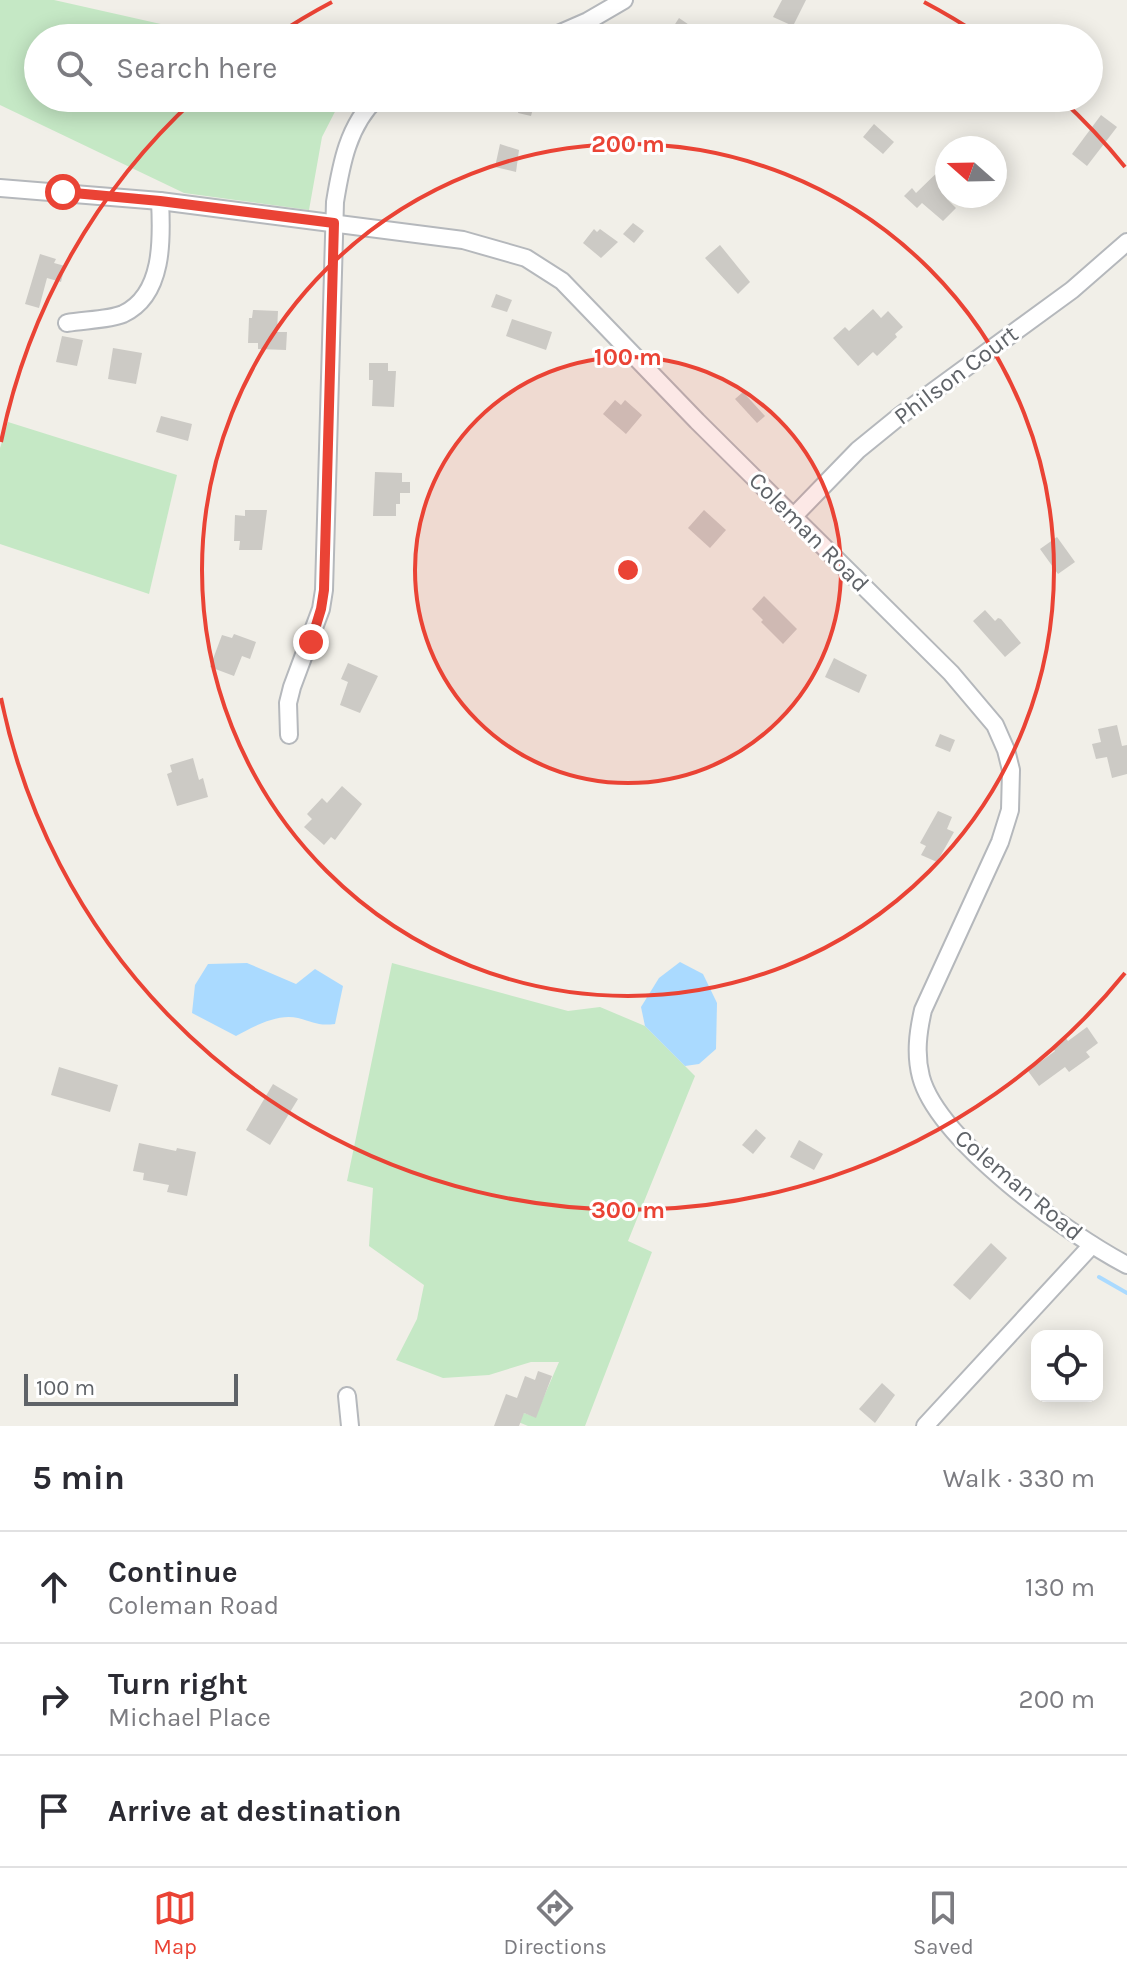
<!DOCTYPE html>
<meta charset="utf-8">
<style>
:root{--surface:#fff;--page:#f7f7f7;--text:#2b2b33;--muted:#7c7c81;--line:#e1e1e2;--accent:#ea4335}
body{margin:0;font-family:Karla,sans-serif;background:var(--page);color:var(--text)}
.controls{position:absolute;right:24px;bottom:24px;display:grid;overflow:hidden;border-radius:16px;box-shadow:0 4px 20px #0003}
.controls button{width:72px;height:72px;display:grid;place-items:center;padding:0;border:0;border-bottom:2px solid var(--line);background:var(--surface);color:var(--text);font:40px sans-serif}
.compass{position:absolute;left:935px;top:136px;width:72px;height:72px;border-radius:50%;background:var(--surface);box-shadow:0 4px 20px #0003;rotate:290deg}
.scale{position:absolute;left:24px;bottom:20px;width:214px;box-sizing:border-box;padding-left:8px;border:4px solid #5f6368;border-top:0;font-size:22px;line-height:28px;white-space:nowrap;color:#5f6368;-webkit-text-stroke:6px #fff;paint-order:stroke}
.stop{position:absolute;width:24px;height:24px;margin:-18px;border:6px solid #ea4335;border-radius:50%;background:#fff}
.stop.end{background:#ea4335;border-color:#fff;box-shadow:0 2px 8px #0008}
.list{margin:0;padding:0;list-style:none}
h2{display:flex;justify-content:space-between;align-items:center;height:104px;margin:0;padding:0 32px;font-size:34px}
h2 small{font-size:26px;font-weight:400;color:var(--muted)}
.list li{display:grid;grid-template-columns:52px 1fr auto;gap:24px;align-items:center;box-sizing:border-box;height:112px;padding:0 32px;border-top:2px solid var(--line)}
.list b{display:block;font-size:30px;white-space:nowrap}
.list p{margin:0;font-size:26px;white-space:nowrap;color:var(--muted)}
.list em{font-size:26px;font-style:normal;color:var(--muted)}
.icon{flex:none;width:44px;height:44px;fill:none;stroke:currentColor;stroke-width:2;stroke-linecap:round;stroke-linejoin:round}
.map{position:relative;flex:none;width:1127px;height:1426px;overflow:hidden}
.search{position:absolute;background:var(--surface);box-shadow:0 4px 20px #0003;left:24px;right:24px;top:24px;height:88px;display:flex;align-items:center;gap:20px;box-sizing:border-box;padding:0 28px;border-radius:44px;color:var(--muted);font-size:30px}
.sheet{height:440px;background:var(--surface)}
nav{display:flex;justify-content:space-around;align-items:center;box-sizing:border-box;height:112px;border-top:2px solid var(--line);background:var(--surface);font-size:22px;color:var(--muted)}
nav a{display:grid;justify-items:center;gap:4px}
nav .on{color:var(--accent)}
.map>svg:first-child{display:block}
</style>
<div class="map">
<svg width="1127" height="1426" viewBox="0 0 1127 1426">
<rect width="100%" height="100%" fill="#f1efe8"/>
<g fill="#c5e8c5">
<path d="M 0,0 L 54,0 L 223,38 L 38,38 L 38,98 L 342,98 L 322,137 L 309,210 L 184,193 L 0,105 Z"/>
<path d="M 8,422 L 177,475 L 149,594 L 0,544 L 0,448 Z"/>
<path d="M 392,963 L 568,1011 L 600,1007 L 645,1026 L 695,1076 L 628,1241 L 652,1252 L 585,1426 L 528,1426 L 516,1421 L 524,1413 L 535,1417 L 559,1362 L 531,1362 L 489,1375 L 443,1378 L 396,1360 L 417,1319 L 424,1285 L 369,1246 L 373,1188 L 347,1181 Z"/>
</g>
<g fill="#aadaff">
<path d="M 680,962 L 703,974 L 717,1003 L 716,1049 L 699,1064 L 685,1066 L 645,1026 L 641,1007 L 659,978 Z"/>
<path d="M 247,963 L 296,984 L 315,969 L 343,986 L 335,1024 C 317,1026 314,1022 298,1018 C 277,1013 253,1027 236,1036 L 192,1013 L 195,985 L 208,964 Z"/>
</g>
<g fill="none" stroke-linecap="round" stroke-linejoin="round">
<path stroke="#aadaff" stroke-width="4" d="M 1099,1277 L 1127,1293"/>
</g>
<g fill="#cccac5">
<path d="M 782,0 L 806,0 L 793,26 L 773,17 Z"/>
<path d="M 679,18 L 698,31 L 693,38 L 666,38 Z"/>
<path d="M 521,98 L 536,98 L 531,116 L 518,113 Z"/>
<path d="M 1101,115 L 1117,127 L 1087,166 L 1072,154 Z"/>
<path d="M 874,124 L 894,142 L 883,154 L 863,137 Z"/>
<path d="M 500,144 L 519,150 L 516,172 L 495,167 Z"/>
<path d="M 947,163 L 947,199 L 956,208 L 943,221 L 922,203 L 917,208 L 904,196 L 912,188 L 916,193 Z"/>
<path d="M 633,223 L 644,231 L 634,243 L 623,234 Z"/>
<path d="M 594,229 L 597,232 L 600,229 L 618,242 L 601,258 L 583,243 Z"/>
<path d="M 720,245 L 750,282 L 738,294 L 705,258 Z"/>
<path d="M 40,254 L 56,259 L 54,263 L 65,266 L 61,282 L 47,278 L 39,308 L 25,304 Z"/>
<path d="M 496,294 L 512,300 L 507,312 L 491,307 Z"/>
<path d="M 873,309 L 881,318 L 888,311 L 903,327 L 895,334 L 897,337 L 877,356 L 873,352 L 858,366 L 833,338 L 845,327 L 849,331 Z"/>
<path d="M 253,310 L 278,311 L 277,332 L 287,332 L 286,350 L 258,349 L 258,343 L 248,343 L 249,318 L 252,318 Z"/>
<path d="M 512,319 L 552,332 L 546,350 L 506,336 Z"/>
<path d="M 62,336 L 83,340 L 77,366 L 56,362 Z"/>
<path d="M 113,348 L 142,353 L 136,384 L 108,379 Z"/>
<path d="M 369,363 L 388,363 L 388,371 L 396,371 L 394,407 L 372,406 L 373,380 L 369,380 Z"/>
<path d="M 743,392 L 765,416 L 757,423 L 735,399 Z"/>
<path d="M 615,400 L 621,405 L 625,400 L 642,415 L 626,434 L 603,414 Z"/>
<path d="M 161,416 L 192,424 L 188,441 L 156,432 Z"/>
<path d="M 375,472 L 402,473 L 402,482 L 410,482 L 410,493 L 400,493 L 400,504 L 396,504 L 396,516 L 373,516 Z"/>
<path d="M 245,510 L 267,510 L 262,550 L 239,550 L 240,541 L 234,541 L 235,515 L 245,516 Z"/>
<path d="M 704,510 L 726,530 L 710,548 L 688,528 Z"/>
<path d="M 1057,537 L 1075,562 L 1058,574 L 1040,549 Z"/>
<path d="M 764,596 L 797,629 L 783,644 L 761,622 L 763,620 L 752,609 Z"/>
<path d="M 985,610 L 995,621 L 998,618 L 1001,619 L 1021,643 L 1005,657 L 973,621 Z"/>
<path d="M 234,634 L 256,642 L 250,659 L 242,656 L 234,676 L 210,667 L 222,635 L 232,638 Z"/>
<path d="M 834,658 L 867,675 L 859,693 L 825,677 Z"/>
<path d="M 348,663 L 378,676 L 360,713 L 340,705 L 348,682 L 341,679 Z"/>
<path d="M 1117,725 L 1122,746 L 1127,745 L 1127,774 L 1112,778 L 1107,757 L 1096,759 L 1092,744 L 1101,742 L 1098,729 Z"/>
<path d="M 940,734 L 955,740 L 950,752 L 935,746 Z"/>
<path d="M 193,758 L 199,780 L 203,778 L 208,797 L 177,806 L 167,774 L 172,772 L 170,765 Z"/>
<path d="M 342,786 L 362,804 L 335,840 L 331,837 L 324,845 L 304,827 L 312,819 L 307,814 L 322,798 L 327,803 Z"/>
<path d="M 938,811 L 952,817 L 947,829 L 954,832 L 937,862 L 921,855 L 926,846 L 920,843 Z"/>
<path d="M 1087,1027 L 1098,1043 L 1086,1052 L 1090,1057 L 1069,1072 L 1065,1067 L 1039,1086 L 1028,1071 L 1055,1051 L 1052,1047 L 1065,1037 L 1068,1041 Z"/>
<path d="M 59,1067 L 118,1085 L 110,1112 L 51,1095 Z"/>
<path d="M 273,1084 L 298,1099 L 270,1145 L 246,1130 Z"/>
<path d="M 756,1129 L 766,1138 L 753,1154 L 742,1145 Z"/>
<path d="M 799,1140 L 823,1154 L 814,1170 L 790,1157 Z"/>
<path d="M 139,1143 L 176,1151 L 177,1148 L 196,1152 L 187,1196 L 167,1192 L 169,1185 L 143,1180 L 144,1173 L 133,1171 Z"/>
<path d="M 991,1243 L 1007,1258 L 970,1300 L 953,1285 Z"/>
<path d="M 538,1371 L 552,1376 L 536,1418 L 524,1413 L 519,1426 L 494,1426 L 506,1394 L 517,1398 L 525,1376 L 535,1380 Z"/>
<path d="M 882,1383 L 895,1395 L 875,1423 L 859,1409 Z"/>
</g>
<g fill="none" stroke-linecap="round" stroke-linejoin="round">
<defs>
<g id="minor">
<path d="M 549,38 L 588,21 L 624,0"/>
<path d="M 0,188 L 160,201 L 463,240 L 526,258 L 562,281 L 697,421 L 951,673 L 995,725 L 1006,750 L 1011,770 L 1010,810 L 1000,842 L 923,1010 C 918,1032 915,1054 921,1077 C 938,1141 1069,1235 1127,1265"/>
<path d="M 67,323 C 82,320 109,320 123,314 C 164,295 162,238 160,201"/>
<path d="M 793,517 L 858,450 L 901,415 L 1072,290 L 1127,242"/>
<path d="M 289,735 L 288,703 L 292,687 L 321,609 L 324,590 L 335,202 C 341,165 348,125 377,98"/>
<path d="M 347,1396 L 350,1426"/>
<path d="M 925,1426 L 1092,1245"/>
</g>
</defs>
<use href="#minor" stroke="#b5b8bc" stroke-width="20"/>
<use href="#minor" stroke="#fff" stroke-width="16"/>
</g>
<g fill="none" stroke-linecap="round" stroke-linejoin="round">
<path stroke="#ea4335" stroke-width="10" d="M 63,192 L 160,201 L 334,223 L 324,590 L 321,609 L 311,642"/>
</g>
<circle cx="628" cy="570" r="213" fill="#ea4335" fill-opacity=".12"/>
<g fill="none" stroke="#ea4335" stroke-width="4">
<circle cx="628" cy="570" r="213"/>
<circle cx="628" cy="570" r="426"/>
<path d="M1125 973A640 640 0 0 1 1 698M1 442A640 640 0 0 1 196 98M275 36A640 640 0 0 1 332 2M924 2A640 640 0 0 1 981 36M1060 98A640 640 0 0 1 1125 167"/>
</g>
<g text-anchor="middle" dominant-baseline="central" stroke-width="6" stroke-linejoin="round" paint-order="stroke">
<g font-size="24" fill="#5f6368" stroke="#fff">
<text transform="translate(956 375) rotate(-37)">Philson Court</text>
<text transform="translate(809 532) rotate(45)">Coleman Road</text>
<text transform="translate(1019 1185) rotate(40)">Coleman Road</text>
</g>
</g>
<circle cx="628" cy="570" r="12" fill="#ea4335" stroke="#fff" stroke-width="4"/>
<g font-size="24" text-anchor="middle" font-weight="bold" fill="#ea4335" stroke="#fff" stroke-width="6" stroke-linejoin="round" paint-order="stroke">
<text x="628" y="152">200 m</text>
<text x="628" y="365">100 m</text>
<text x="628" y="1218">300 m</text>
</g>
</svg>
<div class="controls">
<button><svg class="icon" aria-label="locate" viewBox="0 0 24 24"><circle cx="12" cy="12" r="6"/><path d="M12 2v4M12 18v4M2 12h4M18 12h4"/></svg></button>
</div>
<svg class="compass" viewBox="-18 -18 36 36"><path d="M0-13l5 13h-10z" fill="#e53935"/><path d="M0 13l5-13h-10z" fill="#7c7c81"/></svg>
<div class="scale">100 m</div>
<div class="stop" style="left:63px;top:192px"></div>
<div class="stop end" style="left:311px;top:642px"></div>
<div class="search"><svg class="icon" aria-label="search" viewBox="0 0 24 24"><circle cx="10" cy="10" r="6"/><path d="M15 15l6 6"/></svg>Search here</div>
</div>
<section class="sheet">
<h2>5 min<small>Walk · 330 m</small></h2>
<ul class="list">
<li><svg class="icon" aria-label="ahead" viewBox="0 0 24 24"><path d="M12 20V5M6 11l6-6 6 6"/></svg><div><b>Continue</b><p>Coleman Road</p></div><em>130 m</em></li>
<li><svg class="icon" aria-label="right" viewBox="0 0 24 24"><path d="M7 20v-9h11M14 6l5 5-5 5"/></svg><div><b>Turn right</b><p>Michael Place</p></div><em>200 m</em></li>
<li><svg class="icon" aria-label="arrive" viewBox="0 0 24 24"><path d="M6 21V4h12l-3 4 3 4H6"/></svg><div><b>Arrive at destination</b></div></li>
</ul>
</section>
<nav>
<a class="on"><svg class="icon" aria-label="map" viewBox="0 0 24 24"><path d="M3 6l6-2 6 2 6-2v14l-6 2-6-2-6 2zM9 4v14M15 6v14"/></svg>Map</a>
<a><svg class="icon" aria-label="directions" viewBox="0 0 24 24"><path d="M12 3l9 9-9 9-9-9zM9 14v-3h6M13 9l2 2-2 2"/></svg>Directions</a>
<a><svg class="icon" aria-label="saved" viewBox="0 0 24 24"><path d="M7 4h10v16l-5-4-5 4z"/></svg>Saved</a>
</nav>
